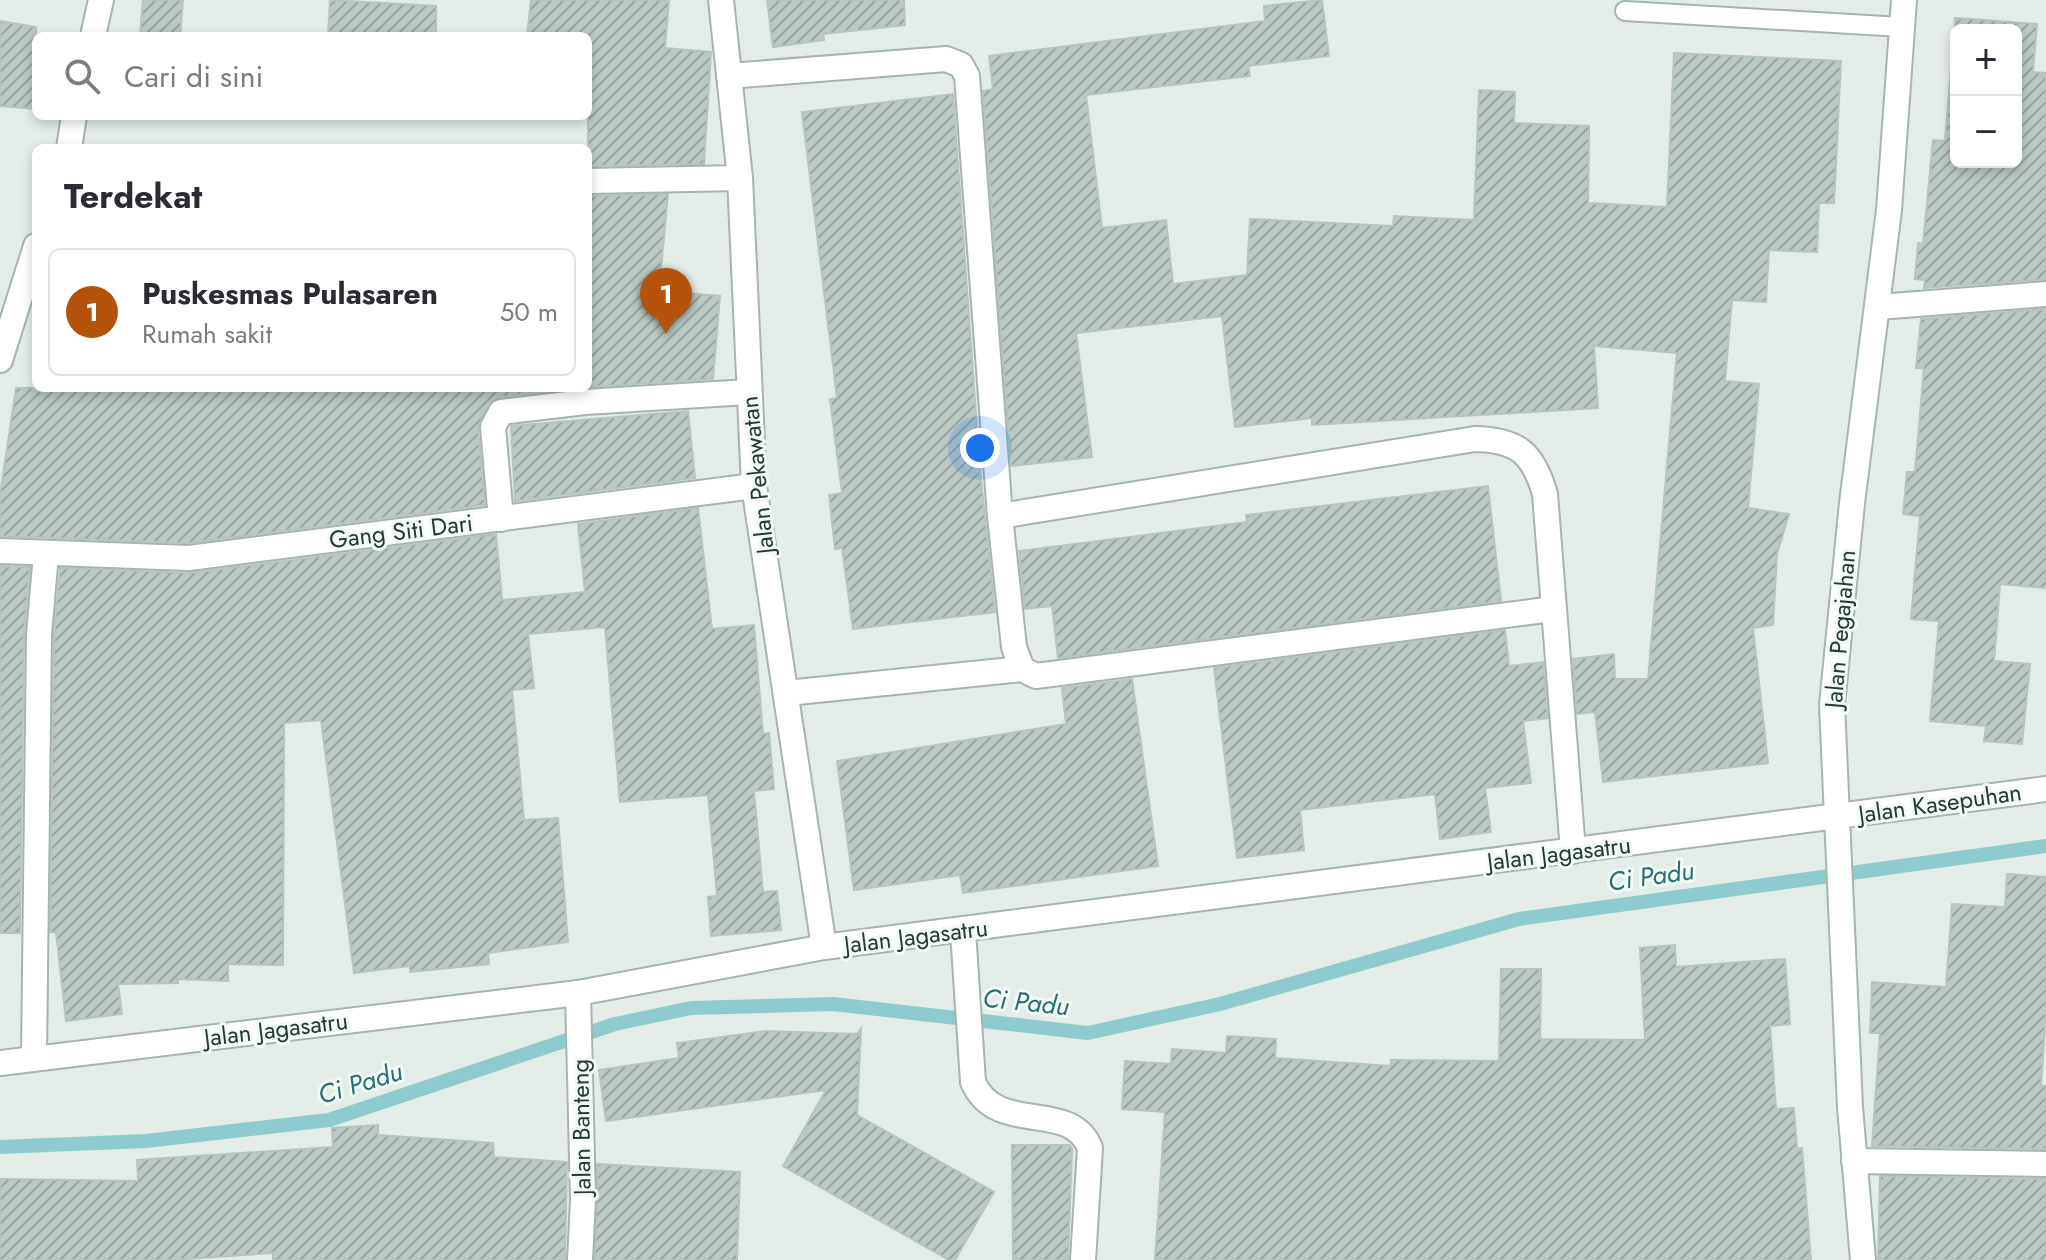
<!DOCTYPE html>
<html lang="id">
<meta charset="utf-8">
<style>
:root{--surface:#fff;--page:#f2f2f3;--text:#2b2b33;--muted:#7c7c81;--line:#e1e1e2;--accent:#b45309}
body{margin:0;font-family:Jost,sans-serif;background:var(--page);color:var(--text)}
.controls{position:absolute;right:24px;top:24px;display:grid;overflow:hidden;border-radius:12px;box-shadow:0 4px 12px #0003}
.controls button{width:72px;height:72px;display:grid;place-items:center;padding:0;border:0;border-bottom:2px solid var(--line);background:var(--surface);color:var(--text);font:40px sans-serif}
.you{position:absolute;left:980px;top:448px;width:28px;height:28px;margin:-20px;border:6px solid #fff;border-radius:50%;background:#1a73e8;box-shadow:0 0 0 12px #1a73e833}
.badge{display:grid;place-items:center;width:52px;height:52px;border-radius:50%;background:var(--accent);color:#fff;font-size:26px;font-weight:700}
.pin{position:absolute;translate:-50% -66px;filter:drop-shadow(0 2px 4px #0008)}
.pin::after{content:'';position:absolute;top:42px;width:28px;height:24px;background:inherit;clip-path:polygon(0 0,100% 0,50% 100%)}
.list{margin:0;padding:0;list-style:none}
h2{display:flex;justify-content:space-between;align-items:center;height:104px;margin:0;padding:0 32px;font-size:34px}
h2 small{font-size:26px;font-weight:400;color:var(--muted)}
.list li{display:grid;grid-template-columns:52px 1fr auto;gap:24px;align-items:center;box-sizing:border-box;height:128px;margin:0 16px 16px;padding:0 16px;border:2px solid var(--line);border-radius:12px}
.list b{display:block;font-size:30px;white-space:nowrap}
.list p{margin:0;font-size:26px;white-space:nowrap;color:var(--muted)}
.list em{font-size:26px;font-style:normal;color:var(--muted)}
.icon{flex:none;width:44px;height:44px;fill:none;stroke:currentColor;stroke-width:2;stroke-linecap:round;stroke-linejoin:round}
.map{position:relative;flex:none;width:2046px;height:1260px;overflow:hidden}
.search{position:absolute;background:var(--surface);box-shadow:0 4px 12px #0003;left:32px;top:32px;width:560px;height:88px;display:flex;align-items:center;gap:20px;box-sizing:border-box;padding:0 28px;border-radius:12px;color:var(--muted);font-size:30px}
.panel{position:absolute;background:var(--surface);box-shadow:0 4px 12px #0003;left:32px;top:144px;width:560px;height:248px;border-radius:12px}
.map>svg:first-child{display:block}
</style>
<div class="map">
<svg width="2046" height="1260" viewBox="0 0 2046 1260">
<defs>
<pattern id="building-hatch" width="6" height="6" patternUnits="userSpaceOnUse" patternTransform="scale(2)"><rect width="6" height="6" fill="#bbc9c3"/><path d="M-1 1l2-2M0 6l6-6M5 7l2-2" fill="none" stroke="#98a49f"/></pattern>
</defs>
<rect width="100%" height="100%" fill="#e3ece7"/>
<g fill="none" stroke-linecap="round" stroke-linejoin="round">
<path stroke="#8ecbce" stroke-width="14" d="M 0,1147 L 146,1141 L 329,1120 L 615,1024 L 691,1008 L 833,1004 L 1088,1033 L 1220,1004 L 1519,919 L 2046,846"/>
</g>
<g fill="url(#building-hatch)" stroke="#b5c5bd" stroke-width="2" fill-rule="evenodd">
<path d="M 143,0 L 183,0 L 180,36 L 140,36 Z"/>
<path d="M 330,0 L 436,6 L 436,36 L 328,36 Z"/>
<path d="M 531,0 L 669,0 L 665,48 L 711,52 L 704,164 L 588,166 L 588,36 L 527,36 Z"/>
<path d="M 767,0 L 904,0 L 905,25 L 823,34 L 824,40 L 773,47 Z"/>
<path d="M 1322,0 L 1329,56 L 1248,66 L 1250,76 L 1086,95 L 1102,228 L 1166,220 L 1173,284 L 1247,275 L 1250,219 L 1393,226 L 1394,216 L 1474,220 L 1479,90 L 1515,92 L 1514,123 L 1589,126 L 1588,203 L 1667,207 L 1674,53 L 1841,61 L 1834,203 L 1819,203 L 1817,252 L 1769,250 L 1766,302 L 1732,300 L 1725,381 L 1759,384 L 1748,508 L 1789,514 L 1777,554 L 1773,625 L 1753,628 L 1768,763 L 1603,782 L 1595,712 L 1577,714 L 1573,659 L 1614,654 L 1615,679 L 1648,679 L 1677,353 L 1594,346 L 1598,408 L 1312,425 L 1312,418 L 1235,427 L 1222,316 L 1076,333 L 1092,457 L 1011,466 L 983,91 L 993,89 L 989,56 L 1265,21 L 1264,6 Z"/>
<path d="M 1955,18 L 2037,24 L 2033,72 L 2046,73 L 2046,279 L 1924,288 L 1925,280 L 1915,279 L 1918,243 L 1923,244 L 1933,140 L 1945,141 ZM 1956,30 L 2016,30 L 2016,162 L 1956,162 Z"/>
<path d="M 0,21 L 36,27 L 36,109 L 0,106 Z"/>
<path d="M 953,94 L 980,470 L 995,612 L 853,629 L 842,548 L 835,549 L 829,495 L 842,493 L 830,399 L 837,398 L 802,112 Z"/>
<path d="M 668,194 L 659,291 L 720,296 L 713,379 L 588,387 L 588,196 Z"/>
<path d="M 2046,309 L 2046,588 L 2000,584 L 1994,661 L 2030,664 L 2022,744 L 1984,741 L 1986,726 L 1930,721 L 1939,621 L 1911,619 L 1920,516 L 1903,514 L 1907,472 L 1915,472 L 1924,368 L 1916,368 L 1921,319 Z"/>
<path d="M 16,388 L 576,388 L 499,397 L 488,404 L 478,428 L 485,505 L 188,543 L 0,536 L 0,495 Z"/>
<path d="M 688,411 L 695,478 L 515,501 L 511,426 Z"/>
<path d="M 1488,486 L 1501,601 L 1058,658 L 1052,606 L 1025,609 L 1019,551 L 1247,522 L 1246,515 Z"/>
<path d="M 698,508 L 712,629 L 754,625 L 763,734 L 769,733 L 774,789 L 754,791 L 763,892 L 777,891 L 781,930 L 711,936 L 708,897 L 717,896 L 708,795 L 620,802 L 605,627 L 528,634 L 534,688 L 512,690 L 524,820 L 558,818 L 568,942 L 488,953 L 489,964 L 410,972 L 410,966 L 354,973 L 321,720 L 284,723 L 283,965 L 228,964 L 228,981 L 178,979 L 178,983 L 118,984 L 122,1014 L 66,1021 L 56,932 L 50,932 L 54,635 L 60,568 L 191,573 L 496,534 L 502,600 L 585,592 L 578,524 Z"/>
<path d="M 0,566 L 30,567 L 24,634 L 20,933 L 0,933 Z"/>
<path d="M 1505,630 L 1509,666 L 1543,662 L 1548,718 L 1523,721 L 1531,783 L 1485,788 L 1491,832 L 1440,839 L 1435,794 L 1300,810 L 1304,850 L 1237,858 L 1214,668 Z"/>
<path d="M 1132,679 L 1158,866 L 963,893 L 960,875 L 854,890 L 837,761 L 1066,724 L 1062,688 Z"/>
<path d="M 2007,874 L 2046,877 L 2046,1008 L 2041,1086 L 2046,1086 L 2046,1149 L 1872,1146 L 1880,1033 L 1870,1033 L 1872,982 L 1946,987 L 1952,904 L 2005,907 Z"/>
<path d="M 1675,945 L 1676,967 L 1785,959 L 1790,1024 L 1770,1026 L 1776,1109 L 1794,1108 L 1797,1149 L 1802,1148 L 1811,1260 L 1155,1260 L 1165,1112 L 1122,1109 L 1125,1061 L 1171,1064 L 1172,1049 L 1226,1053 L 1227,1036 L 1276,1039 L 1275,1058 L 1391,1066 L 1391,1060 L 1499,1061 L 1501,969 L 1541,969 L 1540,1039 L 1645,1040 L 1640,948 Z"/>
<path d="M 861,1028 L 857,1115 L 994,1192 L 955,1260 L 949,1260 L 783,1166 L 826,1090 L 606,1121 L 599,1070 L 679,1058 L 677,1043 L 765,1031 L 857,1034 Z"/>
<path d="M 378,1125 L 378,1135 L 493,1143 L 494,1157 L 567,1162 L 565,1260 L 273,1260 L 273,1253 L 172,1260 L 0,1260 L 0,1179 L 138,1181 L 137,1160 L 333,1147 L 332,1128 Z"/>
<path d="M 1012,1145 L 1070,1145 L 1072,1149 L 1068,1260 L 1013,1260 Z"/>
<path d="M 597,1164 L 740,1172 L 737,1260 L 595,1260 Z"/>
<path d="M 1880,1176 L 2046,1179 L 2046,1260 L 1878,1260 Z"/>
</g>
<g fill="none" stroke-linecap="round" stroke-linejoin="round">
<defs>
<path id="lane" d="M 1625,11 L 1902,27"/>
<g id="street">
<path d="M 721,0 L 740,178 L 754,486 L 824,947"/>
<path d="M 93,36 L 101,0"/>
<path d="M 729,76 L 946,59 L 961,65 L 967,76 L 1000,516 L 1014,647 L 1022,669"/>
<path d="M 69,148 L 74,116"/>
<path d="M 588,181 L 740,178"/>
<path d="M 1878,307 L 2046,294"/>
<path d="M 0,360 L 36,246"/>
<path d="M 1000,516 L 1475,439 C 1518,440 1533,453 1545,494 L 1573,851"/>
<path d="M 501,519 L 493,427 L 501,412 L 585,402 L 748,392"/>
<path d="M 0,551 L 189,558 L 754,486"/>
<path d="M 787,693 L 1022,669 L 1036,676 L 1553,609"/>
<path d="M 963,931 L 973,1082 C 997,1137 1070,1098 1090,1148 L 1083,1260"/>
<path d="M 578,993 L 583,1200 L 580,1260"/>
<path d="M 34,1057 L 39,634 L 46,554"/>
<path d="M 0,1063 L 578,993 L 824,947 L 2046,789"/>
<path d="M 1854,1161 L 2046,1164"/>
</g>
<path id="secondary" d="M 1863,1260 L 1850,1107 L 1832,705 L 1852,503 L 1889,210 L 1904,0"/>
</defs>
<use href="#lane" stroke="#a6b4ad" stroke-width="22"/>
<use href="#street" stroke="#a6b4ad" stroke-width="28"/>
<use href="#secondary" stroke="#a2b7ad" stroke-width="28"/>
<use href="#lane" stroke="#fff" stroke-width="18"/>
<use href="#street" stroke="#fff" stroke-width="24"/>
<use href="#secondary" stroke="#fff" stroke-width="24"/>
</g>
<g text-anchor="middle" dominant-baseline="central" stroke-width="6" stroke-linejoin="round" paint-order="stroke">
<g font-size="24" fill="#233c33" stroke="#f3f9f5">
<text transform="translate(757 475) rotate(-96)">Jalan Pekawatan</text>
<text transform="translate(401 531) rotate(-7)">Gang Siti Dari</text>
<text transform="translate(1840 629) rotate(-85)">Jalan Pegajahan</text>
<text transform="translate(1940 803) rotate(-8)">Jalan Kasepuhan</text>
<text transform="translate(1559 853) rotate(-7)">Jalan Jagasatru</text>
<text transform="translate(916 936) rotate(-7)">Jalan Jagasatru</text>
<text transform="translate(276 1029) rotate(-7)">Jalan Jagasatru</text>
<text transform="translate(581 1127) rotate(-91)">Jalan Banteng</text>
</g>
<g font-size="26" font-style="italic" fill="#217075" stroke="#f3f9f5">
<text transform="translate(1651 876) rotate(-8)">Ci Padu</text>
<text transform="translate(1026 1002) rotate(6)">Ci Padu</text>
<text transform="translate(360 1083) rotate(-17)">Ci Padu</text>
</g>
</g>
</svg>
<div class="controls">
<button>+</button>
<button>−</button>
</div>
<div class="you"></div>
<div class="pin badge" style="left:666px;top:334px">1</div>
<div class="search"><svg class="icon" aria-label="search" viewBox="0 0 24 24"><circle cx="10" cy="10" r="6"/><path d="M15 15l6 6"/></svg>Cari di sini</div>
<section class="panel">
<h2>Terdekat<small></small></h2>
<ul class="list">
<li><span class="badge">1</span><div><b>Puskesmas Pulasaren</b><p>Rumah sakit</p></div><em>50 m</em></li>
</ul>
</section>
</div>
